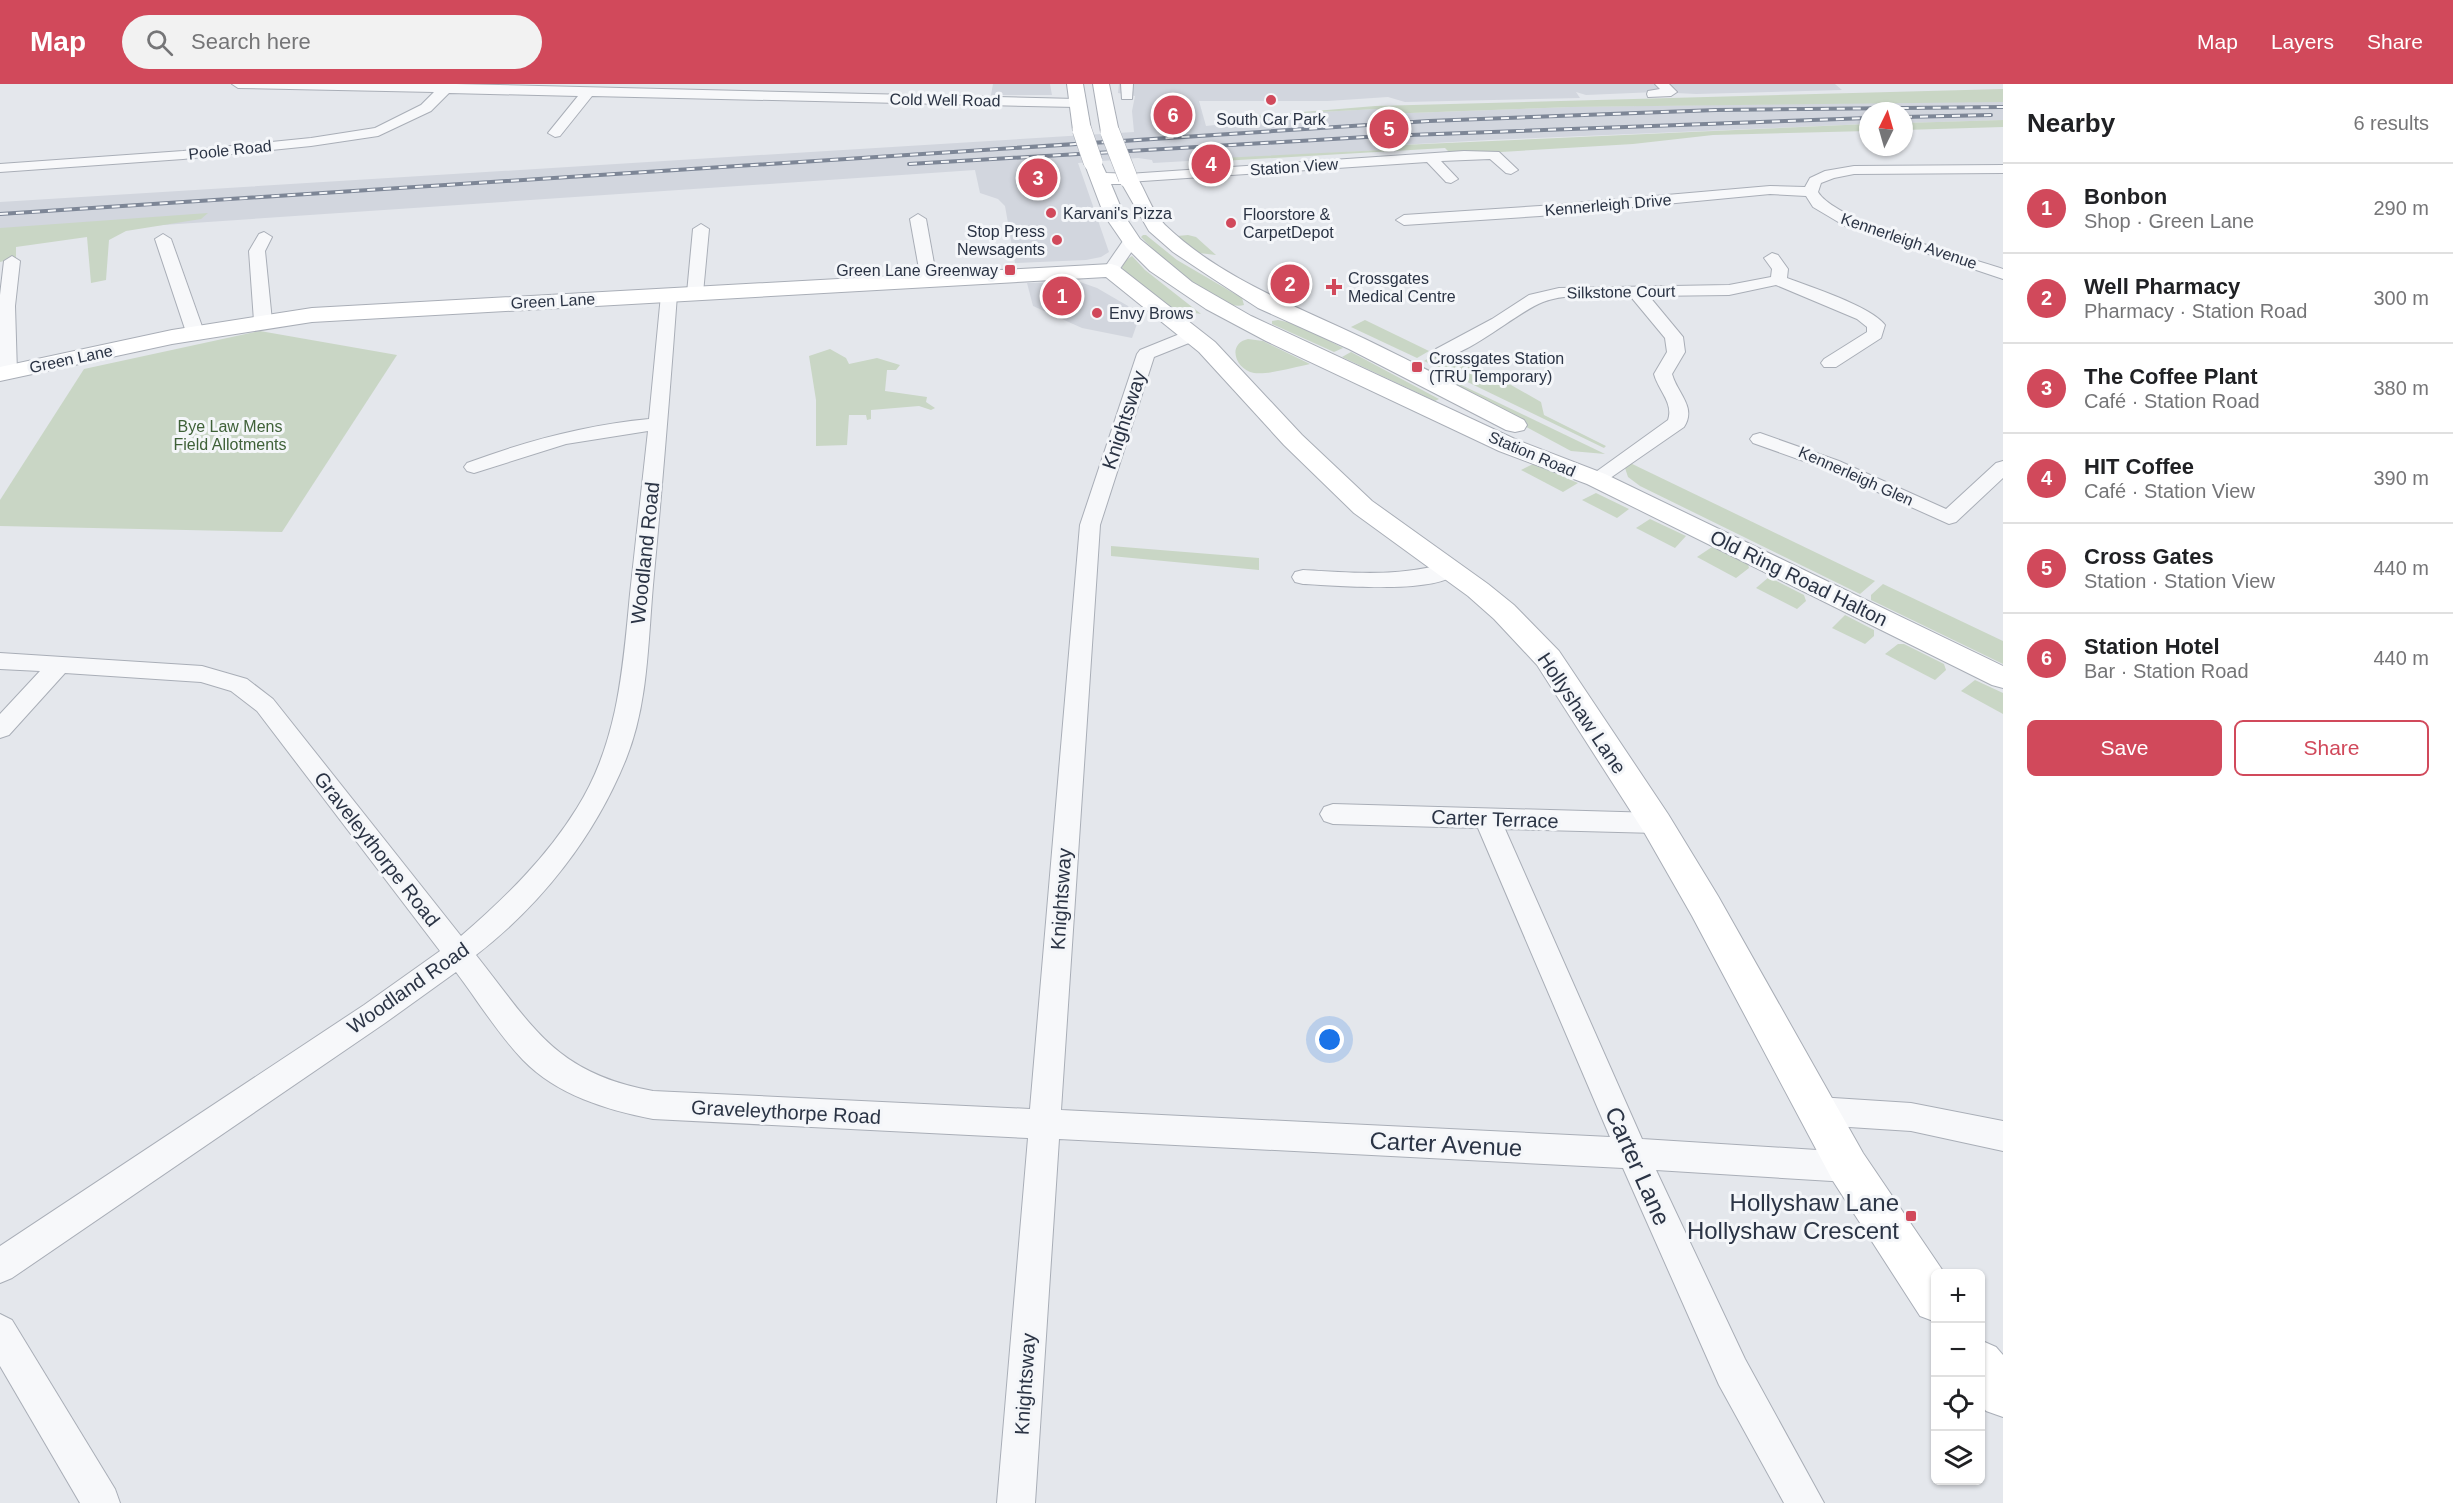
<!DOCTYPE html>
<meta charset="utf-8">
<style>
:root{--surface:#fff;--page:#f2f2f2;--text:#202124;--muted:#757577;--line:#e0e0e0;--accent:#d1495b}
body{margin:0;font-family:Arial,sans-serif;background:var(--page);color:var(--text)}
.controls{position:absolute;right:18px;bottom:18px;display:grid;overflow:hidden;border-radius:9px;box-shadow:0 2px 4px #0004}
.controls button{width:54px;height:54px;display:grid;place-items:center;padding:0;border:0;border-bottom:2px solid var(--line);background:var(--surface);color:var(--text);font:30px sans-serif}
.compass{position:absolute;left:1859px;top:18px;width:54px;height:54px;border-radius:50%;background:var(--surface);box-shadow:0 2px 4px #0004;rotate:5deg}
.you{position:absolute;left:1330px;top:956px;width:21px;height:21px;margin:-15px;border:4px solid #fff;border-radius:50%;background:#1a73e8;box-shadow:0 0 0 9px #1a73e833}
.badge{display:grid;place-items:center;width:39px;height:39px;border-radius:50%;background:var(--accent);color:#fff;font-size:20px;font-weight:700}
.pin{position:absolute;translate:-50% -50%;border:3px solid #fff;box-shadow:0 2px 6px #0006}
.list{margin:0;padding:0;list-style:none}
h2{display:flex;justify-content:space-between;align-items:center;height:78px;margin:0;padding:0 24px;font-size:26px}
h2 small{font-size:20px;font-weight:400;color:var(--muted)}
.list li{display:grid;grid-template-columns:39px 1fr auto;gap:18px;align-items:center;box-sizing:border-box;height:90px;padding:0 24px;border-top:2px solid var(--line)}
.list b{display:block;font-size:22px;white-space:nowrap}
.list p{margin:0;font-size:20px;white-space:nowrap;color:var(--muted)}
.list em{font-size:20px;font-style:normal;color:var(--muted)}
.actions{display:flex;gap:12px;padding:18px 24px}
.actions a{flex:1;padding:14px 0;border:2px solid var(--accent);border-radius:9px;text-align:center;font-size:21px;color:var(--accent)}
.actions .main{background:var(--accent);color:#fff}
.icon{flex:none;width:33px;height:33px;fill:none;stroke:currentColor;stroke-width:2;stroke-linecap:round;stroke-linejoin:round}
.map{position:relative;flex:none;width:2003px;height:1419px;overflow:hidden}
header{display:flex;align-items:center;gap:36px;box-sizing:border-box;height:84px;padding:0 30px;background:var(--accent);color:#fff}
header strong{font-size:28px}
nav{display:flex;gap:33px;margin-inline-start:auto;font-size:21px}
.search{width:420px;height:54px;background:var(--page);display:flex;align-items:center;gap:15px;box-sizing:border-box;padding:0 21px;border-radius:33px;color:var(--muted);font-size:22px}
main{display:flex}
aside{flex:1;background:var(--surface)}
.map>svg:first-child{display:block}
</style>
<header>
<strong>Map</strong>
<div class="search"><svg class="icon" aria-label="search" viewBox="0 0 24 24"><circle cx="10" cy="10" r="6"/><path d="M15 15l6 6"/></svg>Search here</div>
<nav><a>Map</a><a>Layers</a><a>Share</a></nav>
</header>
<main>
<div class="map">
<svg width="2003" height="1419" viewBox="0 0 2003 1419">
<rect width="100%" height="100%" fill="#e4e7ec"/>
<g fill="#d2d6de">
<path d="M 993,0 L 1050,0 L 1052,11 L 991,11 Z"/>
<path d="M 1119,0 L 1835,0 L 1842,6 L 1696,10 L 1656,8 L 1586,11 L 1576,8 L 1580,14 L 1405,18 L 1388,13 L 1328,17 L 1199,17 L 1206,42 L 1302,31 L 1300,29 L 1377,25 L 1383,30 L 1571,23 L 1926,18 L 2003,18 L 2003,36 L 1904,39 L 1904,27 L 1868,27 L 1868,40 L 1489,56 L 1380,62 L 1382,66 L 1153,79 L 1152,76 L 1138,74 L 1078,79 L 1109,168 L 1101,173 L 1086,176 L 1015,179 L 1005,122 L 998,115 L 980,109 L 975,86 L 0,152 L 0,118 L 1134,48 L 1132,27 L 1135,12 L 1118,9 Z"/>
<path d="M 1080,198 L 1097,204 L 1128,222 L 1138,237 L 1132,254 L 1082,244 L 1033,222 L 1027,199 Z"/>
</g>
<g fill="#c9d6c5">
<path d="M 2003,5 L 2003,18 L 1571,23 L 1383,30 L 1377,25 L 1301,29 L 1303,31 L 1232,37 L 1230,34 L 1375,22 Z"/>
<path d="M 2003,36 L 2003,43 L 1904,46 L 1904,39 Z"/>
<path d="M 1868,40 L 1868,47 L 1713,51 L 1633,60 L 1452,71 L 1445,64 L 1222,77 L 1221,74 L 1382,66 L 1379,62 Z"/>
<path d="M 208,129 L 201,135 L 126,147 L 109,156 L 106,196 L 91,199 L 87,153 L 16,163 L 16,174 L 0,178 L 0,144 Z"/>
<path d="M 1143,151 L 1146,151 L 1177,176 L 1242,214 L 1244,221 C 1219,229 1158,171 1141,153 Z"/>
<path d="M 1188,151 L 1196,153 L 1216,171 L 1199,169 L 1177,152 Z"/>
<path d="M 1132,172 L 1145,186 L 1201,230 L 1175,226 L 1127,191 L 1122,184 L 1123,178 Z"/>
<path d="M 1278,236 L 1296,240 L 1343,264 L 1334,268 L 1272,240 L 1272,237 Z"/>
<path d="M 1365,236 L 1429,267 L 1417,274 L 1351,243 Z"/>
<path d="M 260,247 L 397,271 L 282,448 L 0,442 L 0,416 L 84,285 Z"/>
<path d="M 1248,255 L 1263,257 L 1310,280 C 1295,283 1268,291 1254,289 C 1236,286 1226,260 1248,255 Z"/>
<path d="M 1369,259 L 1378,261 L 1605,370 L 1571,367 Z"/>
<path d="M 830,265 L 846,274 L 849,280 L 877,274 L 900,281 L 896,286 L 887,286 L 885,307 L 927,313 L 926,318 L 935,324 L 931,326 L 919,322 L 871,326 L 871,335 L 867,336 L 866,331 L 849,331 L 847,361 L 816,362 L 816,316 L 809,272 Z"/>
<path d="M 1351,268 L 1439,315 L 1435,317 L 1342,273 Z"/>
<path d="M 1437,269 L 1460,272 L 1541,318 L 1544,331 L 1606,362 L 1604,364 L 1424,277 Z"/>
<path d="M 1626,377 L 1875,497 L 1860,510 L 1640,402 L 1628,393 L 1624,381 Z"/>
<path d="M 1533,380 L 1578,399 L 1563,408 L 1521,386 Z"/>
<path d="M 1596,409 L 1629,425 L 1617,434 L 1582,416 Z"/>
<path d="M 1650,435 L 1686,452 L 1675,464 L 1636,444 Z"/>
<path d="M 1111,462 L 1259,474 L 1259,486 L 1111,472 Z"/>
<path d="M 1712,463 L 1748,480 L 1749,484 L 1736,494 L 1697,473 Z"/>
<path d="M 1769,493 L 1804,511 L 1806,517 L 1797,525 L 1756,504 Z"/>
<path d="M 1883,500 L 2003,557 L 2003,580 L 1871,516 L 1871,511 Z"/>
<path d="M 1845,531 L 1874,546 L 1874,552 L 1865,560 L 1832,544 Z"/>
<path d="M 1898,560 L 1904,560 L 1944,580 L 1946,586 L 1935,596 L 1885,570 Z"/>
<path d="M 1975,596 L 2003,609 L 2003,630 L 1961,607 Z"/>
</g>
<g fill="none" stroke-linecap="round" stroke-linejoin="round">
<defs>
<g id="street">
<path d="M 232,0 L 456,0 L 1076,15 L 1083,19 L 1076,23 L 592,12 L 560,52 L 555,53 L 548,49 L 578,12 L 449,9 L 431,27 L 378,52 L 311,62 L 183,75 L 0,88 L 0,80 L 183,67 L 311,54 L 375,44 L 421,21 L 434,8 L 238,4 Z"/>
<path d="M 1121,0 L 1133,0 L 1132,15 L 1122,15 Z"/>
<path d="M 1655,0 L 1669,0 L 1677,8 L 1671,12 L 1648,13 L 1647,10 L 1648,7 L 1660,5 Z"/>
<path d="M 1464,67 L 1499,68 L 1518,86 L 1511,90 L 1506,89 L 1490,75 L 1441,77 L 1458,95 L 1451,99 L 1446,98 L 1427,78 L 1128,98 L 1121,94 L 1128,90 Z"/>
<path d="M 2003,81 L 2003,89 L 1854,90 L 1834,94 L 1821,99 L 1818,108 C 1836,138 1964,172 2003,185 L 2003,195 L 1845,142 L 1813,123 L 1806,112 L 1770,110 L 1540,132 L 1404,141 L 1396,136 L 1404,131 L 1540,122 L 1770,102 L 1805,103 L 1810,94 L 1825,87 L 1854,82 Z"/>
<path d="M 918,130 L 926,135 L 937,196 L 929,201 L 921,196 L 910,135 Z"/>
<path d="M 701,140 L 709,145 L 703,209 L 695,214 L 687,209 L 693,145 Z"/>
<path d="M 264,148 L 272,153 L 265,167 L 272,237 L 269,241 L 257,241 L 254,237 L 249,167 L 259,150 Z"/>
<path d="M 163,150 L 171,155 L 204,248 L 201,252 L 189,252 L 186,248 L 155,155 Z"/>
<path d="M 1131,152 L 1139,157 L 1117,189 L 1105,189 L 1103,186 L 1105,183 L 1125,154 Z"/>
<path d="M 1772,169 L 1778,171 L 1788,185 L 1787,194 C 1810,203 1871,222 1885,241 L 1881,254 L 1836,283 L 1824,283 L 1821,279 L 1824,275 L 1867,248 L 1867,243 L 1857,235 L 1776,201 L 1729,211 L 1649,212 L 1683,253 L 1685,268 L 1672,290 C 1677,309 1697,323 1684,343 L 1603,399 L 1589,399 L 1586,395 L 1668,336 C 1674,319 1658,306 1654,290 L 1667,268 L 1665,254 L 1631,213 C 1603,213 1569,208 1543,218 C 1518,227 1460,279 1436,273 L 1433,269 L 1436,265 L 1492,235 L 1529,211 L 1559,204 L 1729,201 L 1771,193 L 1772,185 L 1764,174 Z"/>
<path d="M 12,172 L 20,177 L 15,222 L 17,289 L 14,293 L 8,294 L 0,290 L 0,211 L 4,177 Z"/>
<path d="M 669,206 L 677,211 C 670,308 662,404 653,501 C 648,558 648,621 626,675 C 595,752 542,820 476,871 C 534,944 555,989 653,1007 L 1030,1025 L 1080,441 L 1137,270 L 1140,266 L 1187,247 L 1199,247 L 1202,251 L 1199,255 L 1154,273 L 1100,441 L 1061,1026 L 1610,1053 L 1478,744 L 1333,740 L 1324,737 L 1320,730 L 1324,723 L 1333,720 L 1656,729 L 1665,732 L 1669,739 L 1665,746 L 1656,749 L 1505,745 L 1642,1055 L 1848,1068 L 1859,1072 L 1864,1083 L 1859,1094 L 1848,1098 L 1656,1086 L 1745,1275 L 1824,1419 L 1784,1419 L 1719,1301 L 1623,1084 L 1059,1055 L 1035,1419 L 997,1419 L 1028,1054 L 653,1035 C 607,1026 557,1011 523,976 C 498,950 478,917 456,888 L 385,939 L 12,1194 L 0,1199 L 0,1162 L 364,921 L 440,867 L 257,627 L 231,607 L 201,598 L 65,589 L 9,651 L 0,654 L 0,630 L 40,587 L 0,585 L 0,569 L 202,582 L 247,595 L 273,615 L 461,852 C 505,814 546,774 577,724 C 618,659 623,584 630,510 C 636,455 642,401 648,347 L 566,360 L 474,389 L 467,387 L 464,383 L 467,379 C 526,357 586,341 649,335 L 661,211 Z"/>
<path d="M 1760,349 L 1839,377 L 1946,425 L 1996,379 L 2003,377 L 2003,394 L 1956,438 L 1949,440 L 1826,385 L 1753,359 L 1750,355 L 1753,351 Z"/>
<path d="M 1449,479 L 1457,481 L 1460,486 C 1443,512 1333,501 1303,500 L 1295,498 L 1292,493 L 1295,488 L 1303,486 C 1358,489 1395,493 1449,479 Z"/>
<path d="M 1818,1013 L 1911,1019 L 2003,1037 L 2003,1067 L 1911,1047 L 1818,1041 L 1807,1037 L 1802,1027 L 1807,1017 Z"/>
<path d="M 0,1230 L 12,1236 L 115,1405 L 120,1419 L 80,1419 L 0,1282 Z"/>
</g>
<g id="secondary">
<path d="M 1067,0 L 1083,0 L 1091,46 L 1088,50 L 1076,50 L 1073,46 Z"/>
<path d="M 1093,0 L 1109,0 L 1119,48 L 1116,52 L 1104,52 L 1101,48 Z"/>
<path d="M 1093,73 L 1099,74 L 1106,89 L 1135,90 C 1146,106 1151,127 1165,141 C 1221,195 1297,222 1365,255 C 1419,281 1471,309 1524,336 L 1527,341 L 1524,346 L 1515,348 L 1506,346 L 1349,265 L 1258,224 L 1209,192 L 1173,168 L 1149,147 L 1122,100 L 1111,100 L 1124,131 L 1140,155 L 1192,198 L 1251,232 L 1517,356 L 1605,390 L 2003,582 L 2003,604 L 1992,601 L 1587,400 L 1499,367 L 1266,257 L 1206,225 L 1150,187 L 1126,163 L 1104,131 L 1084,78 L 1087,74 Z"/>
<path d="M 1111,180 L 1118,182 L 1215,258 L 1302,351 L 1372,417 L 1488,500 L 1514,521 L 1559,567 L 1668,730 L 1718,812 L 1863,1069 L 1945,1190 L 1936,1190 L 1936,1238 L 1920,1232 L 1833,1097 L 1692,832 L 1644,748 L 1537,581 L 1494,535 L 1468,512 L 1354,429 L 1284,361 L 1199,268 L 1106,193 L 312,238 L 172,260 L 0,297 L 0,283 L 172,246 L 312,224 Z"/>
<path d="M 1980,1256 L 1996,1263 L 2003,1271 L 2003,1333 L 1986,1327 L 1980,1319 Z"/>
</g>
</defs>
<use href="#street" stroke="#a9aeb7" stroke-width="2"/>
<use href="#secondary" stroke="#a9aeb7" stroke-width="2"/>
<use href="#street" fill="#f7f8fa" fill-rule="evenodd"/>
<use href="#secondary" fill="#fff" fill-rule="evenodd"/>
<defs>
<g id="rail">
<path d="M 1904,33 L 1991,31"/>
<path d="M 909,80 L 1383,52 L 1868,34"/>
<path d="M 0,130 L 1429,37 L 1716,26 L 2003,23"/>
</g>
</defs>
<use href="#rail" stroke="#7d8696" stroke-width="4"/>
<use href="#rail" stroke="#f4f6f9" stroke-width="2" stroke-dasharray="8" stroke-linecap="butt"/>
<defs>
<g id="secondary-bridge">
<path d="M 1082,46 L 1093,78"/>
<path d="M 1110,48 L 1128,94"/>
</g>
</defs>
<use href="#secondary-bridge" stroke="#a9aeb7" stroke-width="20" stroke-linecap="butt"/>
<use href="#secondary-bridge" stroke="#fff" stroke-width="19"/>
</g>
<g fill="#d1495b" stroke="#f4f6f9" stroke-width="2">
<circle cx="1271" cy="16" r="6"/>
<circle cx="1051" cy="129" r="6"/>
<circle cx="1231" cy="139" r="6"/>
<circle cx="1057" cy="156" r="6"/>
<rect x="1004" y="180" width="12" height="12" rx="3"/>
<path d="M1331 194h6v6h6v6h-6v6h-6v-6h-6v-6h6z"/>
<circle cx="1097" cy="229" r="6"/>
<rect x="1411" y="277" width="12" height="12" rx="3"/>
<rect x="1905" y="1126" width="12" height="12" rx="3"/>
</g>
<g text-anchor="middle" dominant-baseline="central" stroke-width="6" stroke-linejoin="round" paint-order="stroke">
<g font-size="16" fill="#2b3445" stroke="#f4f6f9">
<text transform="translate(945 16) rotate(1)">Cold Well Road</text>
<text transform="translate(230 66) rotate(-6)">Poole Road</text>
<text transform="translate(1294 83) rotate(-4)">Station View</text>
<text transform="translate(1608 121) rotate(-5)">Kennerleigh Drive</text>
<text transform="translate(1909 157) rotate(19)">Kennerleigh Avenue</text>
<text transform="translate(1621 208) rotate(-1)">Silkstone Court</text>
<text transform="translate(553 217) rotate(-3)">Green Lane</text>
<text transform="translate(71 275) rotate(-12)">Green Lane</text>
<text transform="translate(1532 370) rotate(23)">Station Road</text>
<text transform="translate(1856 392) rotate(24)">Kennerleigh Glen</text>
</g>
<g font-size="16" fill="#2b3445" stroke="#f4f6f9" text-anchor="start">
<text x="1271" y="35" text-anchor="middle">South Car Park</text>
<text x="1063" y="129">Karvani's Pizza</text>
<text x="1243" y="130">Floorstore &amp;<tspan x="1243" dy="18">CarpetDepot</tspan></text>
<text x="1045" y="147" text-anchor="end">Stop Press<tspan x="1045" dy="18">Newsagents</tspan></text>
<text x="998" y="186" text-anchor="end">Green Lane Greenway</text>
<text x="1348" y="194">Crossgates<tspan x="1348" dy="18">Medical Centre</tspan></text>
<text x="1109" y="229">Envy Brows</text>
<text x="1429" y="274">Crossgates Station<tspan x="1429" dy="18">(TRU Temporary)</tspan></text>
</g>
<g font-size="16" fill="#3f6138" stroke="#f4f6f9">
<text x="230" y="342">Bye Law Mens<tspan x="230" dy="18">Field Allotments</tspan></text>
</g>
<g font-size="20" fill="#2b3445" stroke="#f4f6f9">
<text transform="translate(1124 336) rotate(-72)">Knightsway</text>
<text transform="translate(645 469) rotate(-84)">Woodland Road</text>
<text transform="translate(1799 494) rotate(26)">Old Ring Road Halton</text>
<text transform="translate(1582 629) rotate(56)">Hollyshaw Lane</text>
<text transform="translate(1495 735) rotate(2)">Carter Terrace</text>
<text transform="translate(377 765) rotate(52)">Graveleythorpe Road</text>
<text transform="translate(1061 815) rotate(-86)">Knightsway</text>
<text transform="translate(408 904) rotate(-35)">Woodland Road</text>
<text transform="translate(786 1028) rotate(3)">Graveleythorpe Road</text>
<text transform="translate(1025 1300) rotate(-86)">Knightsway</text>
</g>
<g font-size="24" fill="#2b3445" stroke="#f4f6f9">
<text transform="translate(1446 1060) rotate(3)">Carter Avenue</text>
<text transform="translate(1638 1082) rotate(66)">Carter Lane</text>
</g>
<g font-size="24" fill="#2b3445" stroke="#f4f6f9" text-anchor="end">
<text x="1899" y="1118">Hollyshaw Lane<tspan x="1899" dy="28">Hollyshaw Crescent</tspan></text>
</g>
</g>
</svg>
<div class="controls">
<button>+</button>
<button>−</button>
<button><svg class="icon" aria-label="locate" viewBox="0 0 24 24"><circle cx="12" cy="12" r="6"/><path d="M12 2v4M12 18v4M2 12h4M18 12h4"/></svg></button>
<button><svg class="icon" aria-label="layers" viewBox="0 0 24 24"><path d="M12 4l9 5-9 5-9-5zM3 14l9 5 9-5"/></svg></button>
</div>
<svg class="compass" viewBox="-18 -18 36 36"><path d="M0-13l5 13h-10z" fill="#e53935"/><path d="M0 13l5-13h-10z" fill="#757577"/></svg>
<div class="you"></div>
<div class="pin badge" style="left:1062px;top:212px">1</div>
<div class="pin badge" style="left:1290px;top:200px">2</div>
<div class="pin badge" style="left:1038px;top:94px">3</div>
<div class="pin badge" style="left:1211px;top:80px">4</div>
<div class="pin badge" style="left:1389px;top:45px">5</div>
<div class="pin badge" style="left:1173px;top:31px">6</div>
</div>
<aside>
<h2>Nearby<small>6 results</small></h2>
<ul class="list">
<li><span class="badge">1</span><div><b>Bonbon</b><p>Shop · Green Lane</p></div><em>290 m</em></li>
<li><span class="badge">2</span><div><b>Well Pharmacy</b><p>Pharmacy · Station Road</p></div><em>300 m</em></li>
<li><span class="badge">3</span><div><b>The Coffee Plant</b><p>Café · Station Road</p></div><em>380 m</em></li>
<li><span class="badge">4</span><div><b>HIT Coffee</b><p>Café · Station View</p></div><em>390 m</em></li>
<li><span class="badge">5</span><div><b>Cross Gates</b><p>Station · Station View</p></div><em>440 m</em></li>
<li><span class="badge">6</span><div><b>Station Hotel</b><p>Bar · Station Road</p></div><em>440 m</em></li>
</ul>
<div class="actions"><a class="main">Save</a><a>Share</a></div>
</aside>
</main>
